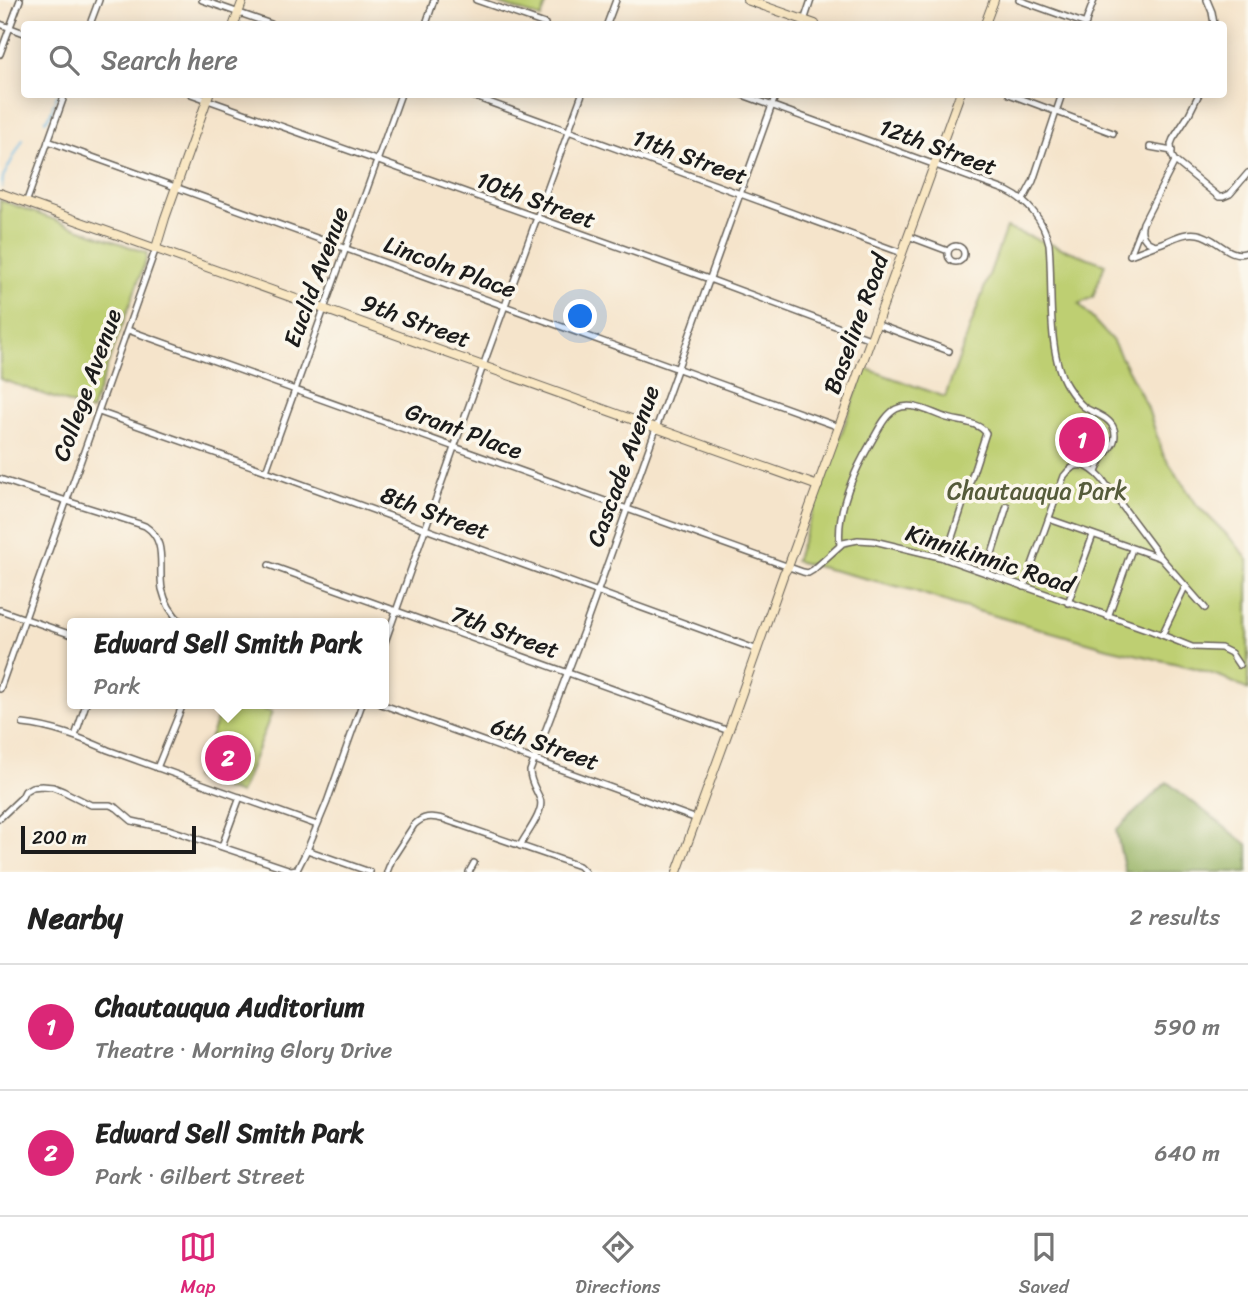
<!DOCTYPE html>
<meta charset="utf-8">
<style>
:root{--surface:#fff;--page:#f2f2f2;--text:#222;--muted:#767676;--line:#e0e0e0;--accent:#db2777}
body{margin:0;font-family:Sriracha,sans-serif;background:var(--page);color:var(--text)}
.scale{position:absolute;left:21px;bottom:18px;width:175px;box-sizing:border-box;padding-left:7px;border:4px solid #1c1c1c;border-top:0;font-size:19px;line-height:24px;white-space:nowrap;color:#1c1c1c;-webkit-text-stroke:5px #fbf7ec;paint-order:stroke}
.you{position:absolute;left:581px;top:317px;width:24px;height:24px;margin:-18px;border:5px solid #fff;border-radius:50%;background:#1a73e8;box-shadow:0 0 0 10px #1a73e833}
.badge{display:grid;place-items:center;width:46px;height:46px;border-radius:50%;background:var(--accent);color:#fff;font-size:23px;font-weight:700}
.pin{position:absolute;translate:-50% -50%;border:4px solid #fff;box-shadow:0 2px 7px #0006}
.popup{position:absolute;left:67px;top:618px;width:322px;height:91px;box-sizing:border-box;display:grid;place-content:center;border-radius:7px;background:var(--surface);filter:drop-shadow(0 2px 5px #0005);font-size:23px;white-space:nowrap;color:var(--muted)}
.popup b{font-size:26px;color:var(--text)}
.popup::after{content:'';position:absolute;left:50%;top:100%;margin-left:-14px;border:14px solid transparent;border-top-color:var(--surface)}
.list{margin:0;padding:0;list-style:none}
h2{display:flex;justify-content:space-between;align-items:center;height:91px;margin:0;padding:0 28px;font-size:30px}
h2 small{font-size:23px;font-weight:400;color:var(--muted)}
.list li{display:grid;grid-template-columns:46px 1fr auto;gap:21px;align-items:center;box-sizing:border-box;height:126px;padding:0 28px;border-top:2px solid var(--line)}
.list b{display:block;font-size:26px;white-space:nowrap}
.list p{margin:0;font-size:23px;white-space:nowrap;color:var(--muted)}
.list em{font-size:23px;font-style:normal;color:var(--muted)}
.icon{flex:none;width:38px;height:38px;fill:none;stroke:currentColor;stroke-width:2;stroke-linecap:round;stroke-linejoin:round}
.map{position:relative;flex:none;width:1248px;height:872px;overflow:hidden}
.search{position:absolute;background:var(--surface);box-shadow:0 4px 18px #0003;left:21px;right:21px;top:21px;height:77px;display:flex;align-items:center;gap:18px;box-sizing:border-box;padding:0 24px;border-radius:7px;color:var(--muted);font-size:26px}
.sheet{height:343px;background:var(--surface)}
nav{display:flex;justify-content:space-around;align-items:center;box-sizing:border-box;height:98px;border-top:2px solid var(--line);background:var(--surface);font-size:19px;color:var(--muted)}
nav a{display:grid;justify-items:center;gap:4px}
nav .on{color:var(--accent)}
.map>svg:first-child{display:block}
</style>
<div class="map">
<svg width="1248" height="872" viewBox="0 0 1248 872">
<rect width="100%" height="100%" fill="#fbf7ec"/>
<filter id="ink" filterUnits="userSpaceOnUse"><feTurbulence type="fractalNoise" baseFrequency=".0143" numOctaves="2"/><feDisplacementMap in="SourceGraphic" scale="14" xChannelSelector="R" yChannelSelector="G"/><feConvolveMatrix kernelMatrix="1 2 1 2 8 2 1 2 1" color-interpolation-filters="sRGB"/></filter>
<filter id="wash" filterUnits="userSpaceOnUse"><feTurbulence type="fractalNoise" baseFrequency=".00686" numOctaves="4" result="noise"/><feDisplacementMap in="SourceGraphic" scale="28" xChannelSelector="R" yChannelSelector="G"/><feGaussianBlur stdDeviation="1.57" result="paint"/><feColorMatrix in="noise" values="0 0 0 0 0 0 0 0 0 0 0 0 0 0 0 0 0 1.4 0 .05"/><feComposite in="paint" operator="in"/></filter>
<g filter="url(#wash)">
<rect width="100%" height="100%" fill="#f5e4cb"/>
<g fill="#becf72" stroke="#6d7647" stroke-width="2">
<path d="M 489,0 L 548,0 L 541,18 Z"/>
<path d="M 0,200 L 147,253 L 146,260 L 91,411 L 0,379 Z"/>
<path d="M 1006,228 L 1105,264 L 1093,297 L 1079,304 L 1112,340 L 1147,406 L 1163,454 L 1197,505 L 1235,543 L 1248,560 L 1248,690 L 1224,678 L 1195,668 L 1108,648 L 953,604 L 912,590 L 795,561 L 865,368 L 945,397 Z"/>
<path d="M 223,704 L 247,704 L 272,712 L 240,794 L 194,778 Z"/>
</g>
<path fill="#96b264" stroke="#596740" stroke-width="2" d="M 1167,782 L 1248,845 L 1248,872 L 1125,872 L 1116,830 Z"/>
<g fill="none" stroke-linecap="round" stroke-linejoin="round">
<g stroke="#68b7e3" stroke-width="2">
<path d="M 45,121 L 50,115 L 57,94"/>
<path d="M 2,187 L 3,177 L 23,139"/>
</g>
</g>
</g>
<g filter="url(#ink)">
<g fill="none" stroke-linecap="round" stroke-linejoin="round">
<defs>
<g id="street">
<path d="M 202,0 L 271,24"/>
<path d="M 476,0 L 545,24"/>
<path d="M 1019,0 L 1086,24"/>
<path d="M 1207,0 L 1212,12 L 1214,24"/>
<path d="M 0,24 L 24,33"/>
<path d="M 90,24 L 99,0"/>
<path d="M 426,24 L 434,0"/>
<path d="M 607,24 L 616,0"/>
<path d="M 803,24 L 811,0"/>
<path d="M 1085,24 L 1094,0"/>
<path d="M 0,54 L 20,0"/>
<path d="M 191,94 L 709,279 L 870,339"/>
<path d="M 467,94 L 902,253"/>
<path d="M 740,94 L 1007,191 C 1028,201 1044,221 1049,244 C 1053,284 1046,353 1067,386 C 1072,394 1077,401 1084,407 C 1093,413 1110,417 1114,429 C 1118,442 1109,448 1103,458 C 1100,462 1098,467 1096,472"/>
<path d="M 1009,94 L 1113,133"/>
<path d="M 1199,94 L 1188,116 L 1173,139 L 1171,144 L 1172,156 L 1175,161 L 1219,197 L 1223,197 L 1230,194 L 1248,173"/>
<path d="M 48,141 L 839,427"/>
<path d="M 1150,147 L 1172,151"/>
<path d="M 1175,161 L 1143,223 C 1139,234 1145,243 1156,245 C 1170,241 1184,231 1198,234 C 1217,237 1229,260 1248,252"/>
<path d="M 1023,200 L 1033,181 L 1062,94"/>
<path d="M 26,203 L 65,94"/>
<path d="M 1140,229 L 1130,255 L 1154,246"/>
<path d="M 908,236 L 948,251"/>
<circle cx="956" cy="254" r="8"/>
<path d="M 876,324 L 949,351"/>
<path d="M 128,330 L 803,572 L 808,573 L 813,570 L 843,543 L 858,540 L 874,541 L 940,557 L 1152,631 L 1192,647 L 1221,648 L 1231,653 L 1239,665"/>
<path d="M 99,412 L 266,471 L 758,650"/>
<path d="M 266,471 L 401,94"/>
<path d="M 0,479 C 48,496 97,510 145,526 C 168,541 158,566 162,589 C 165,602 172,614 182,623"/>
<path d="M 1049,519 L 1161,558"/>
<path d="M 840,545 C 836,508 855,470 873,439 C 879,429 885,415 896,409 C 913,401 931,413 947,418 C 960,422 979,422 986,433 L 945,559"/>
<path d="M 269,565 L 729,731"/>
<path d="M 986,573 L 1007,506"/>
<path d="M 1024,587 L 1064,476 C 1077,458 1090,466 1102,479 L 1161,558 L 1205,608"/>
<path d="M 1068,603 L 1093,535"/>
<path d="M 0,610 L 72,635"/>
<path d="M 1108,617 L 1132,549"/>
<path d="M 1162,635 L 1185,587"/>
<path d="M 384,645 L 483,366 L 582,94"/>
<path d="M 0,689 L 156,248"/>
<path d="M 381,704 L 697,819"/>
<path d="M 23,724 C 53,727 81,738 108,750 L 317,825"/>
<path d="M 75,736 L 86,704"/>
<path d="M 157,768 L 183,704"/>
<path d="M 0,818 L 22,797 L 25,791 L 32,787 L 42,786 L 53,787 L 63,791 L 91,805 L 110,805 L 117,808 L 132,821 L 168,829 L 291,870 L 297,869"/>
<path d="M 222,846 L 240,797"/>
<path d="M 520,846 C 526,834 545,811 540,799 C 536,789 530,782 530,771 L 583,632 L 776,94"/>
<path d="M 307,850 L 370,872"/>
<path d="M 296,872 L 307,850 L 327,802 L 362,704"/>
<path d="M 387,872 L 392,859 L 414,825 C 423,816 431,816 443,819 L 579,866 L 585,872"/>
<path d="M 469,872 L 474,863"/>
</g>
<g id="secondary">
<path d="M 747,0 L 815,24"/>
<path d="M 234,24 L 243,0"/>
<path d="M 985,24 L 994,0"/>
<path d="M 0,193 L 818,486"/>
<path d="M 156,248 L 165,218 L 209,94"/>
<path d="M 677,872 L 731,724 L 784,573 L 788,567 L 960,94"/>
</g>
</defs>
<use href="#street" stroke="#686259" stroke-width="8"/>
<use href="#secondary" stroke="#686259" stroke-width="10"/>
<use href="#street" stroke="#fff" stroke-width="5"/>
<use href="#secondary" stroke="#f9e7c3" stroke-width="8"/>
</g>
</g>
<g text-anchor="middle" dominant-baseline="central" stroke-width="7" stroke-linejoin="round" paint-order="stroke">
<g font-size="24" fill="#1c1c1c" stroke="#fbf7ec">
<text transform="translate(938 147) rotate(20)">12th Street</text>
<text transform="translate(690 157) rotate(20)">11th Street</text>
<text transform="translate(536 200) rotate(20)">10th Street</text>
<text transform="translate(450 267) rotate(20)">Lincoln Place</text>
<text transform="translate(316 277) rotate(-70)">Euclid Avenue</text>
<text transform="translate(416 321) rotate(20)">9th Street</text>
<text transform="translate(856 324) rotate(-70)">Baseline Road</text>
<text transform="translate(87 385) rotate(-70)">College Avenue</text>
<text transform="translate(464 431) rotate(20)">Grant Place</text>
<text transform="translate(623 466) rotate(-70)">Cascade Avenue</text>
<text transform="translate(435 513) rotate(20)">8th Street</text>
<text transform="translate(990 559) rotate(18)">Kinnikinnic Road</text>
<text transform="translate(505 632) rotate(20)">7th Street</text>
<text transform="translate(545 744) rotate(20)">6th Street</text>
</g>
<g font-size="24" fill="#555b3a" stroke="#fbf7ec">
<text x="1037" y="491">Chautauqua Park</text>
</g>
</g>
</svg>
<div class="scale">200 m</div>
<div class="you"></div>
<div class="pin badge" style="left:1082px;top:440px">1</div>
<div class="pin badge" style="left:228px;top:758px">2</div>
<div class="popup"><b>Edward Sell Smith Park</b>Park</div>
<div class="search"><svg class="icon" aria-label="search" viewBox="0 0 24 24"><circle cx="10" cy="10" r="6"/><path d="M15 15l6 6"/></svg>Search here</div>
</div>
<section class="sheet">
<h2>Nearby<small>2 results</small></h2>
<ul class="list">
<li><span class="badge">1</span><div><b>Chautauqua Auditorium</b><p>Theatre · Morning Glory Drive</p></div><em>590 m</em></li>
<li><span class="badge">2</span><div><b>Edward Sell Smith Park</b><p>Park · Gilbert Street</p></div><em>640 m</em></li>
</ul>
</section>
<nav>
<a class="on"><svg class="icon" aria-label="map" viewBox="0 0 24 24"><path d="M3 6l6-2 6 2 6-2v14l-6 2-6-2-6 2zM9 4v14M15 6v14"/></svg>Map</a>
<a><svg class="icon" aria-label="directions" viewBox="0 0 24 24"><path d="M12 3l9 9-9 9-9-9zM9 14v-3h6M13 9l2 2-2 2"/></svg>Directions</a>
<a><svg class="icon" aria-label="saved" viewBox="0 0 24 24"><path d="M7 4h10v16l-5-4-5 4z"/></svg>Saved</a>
</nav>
